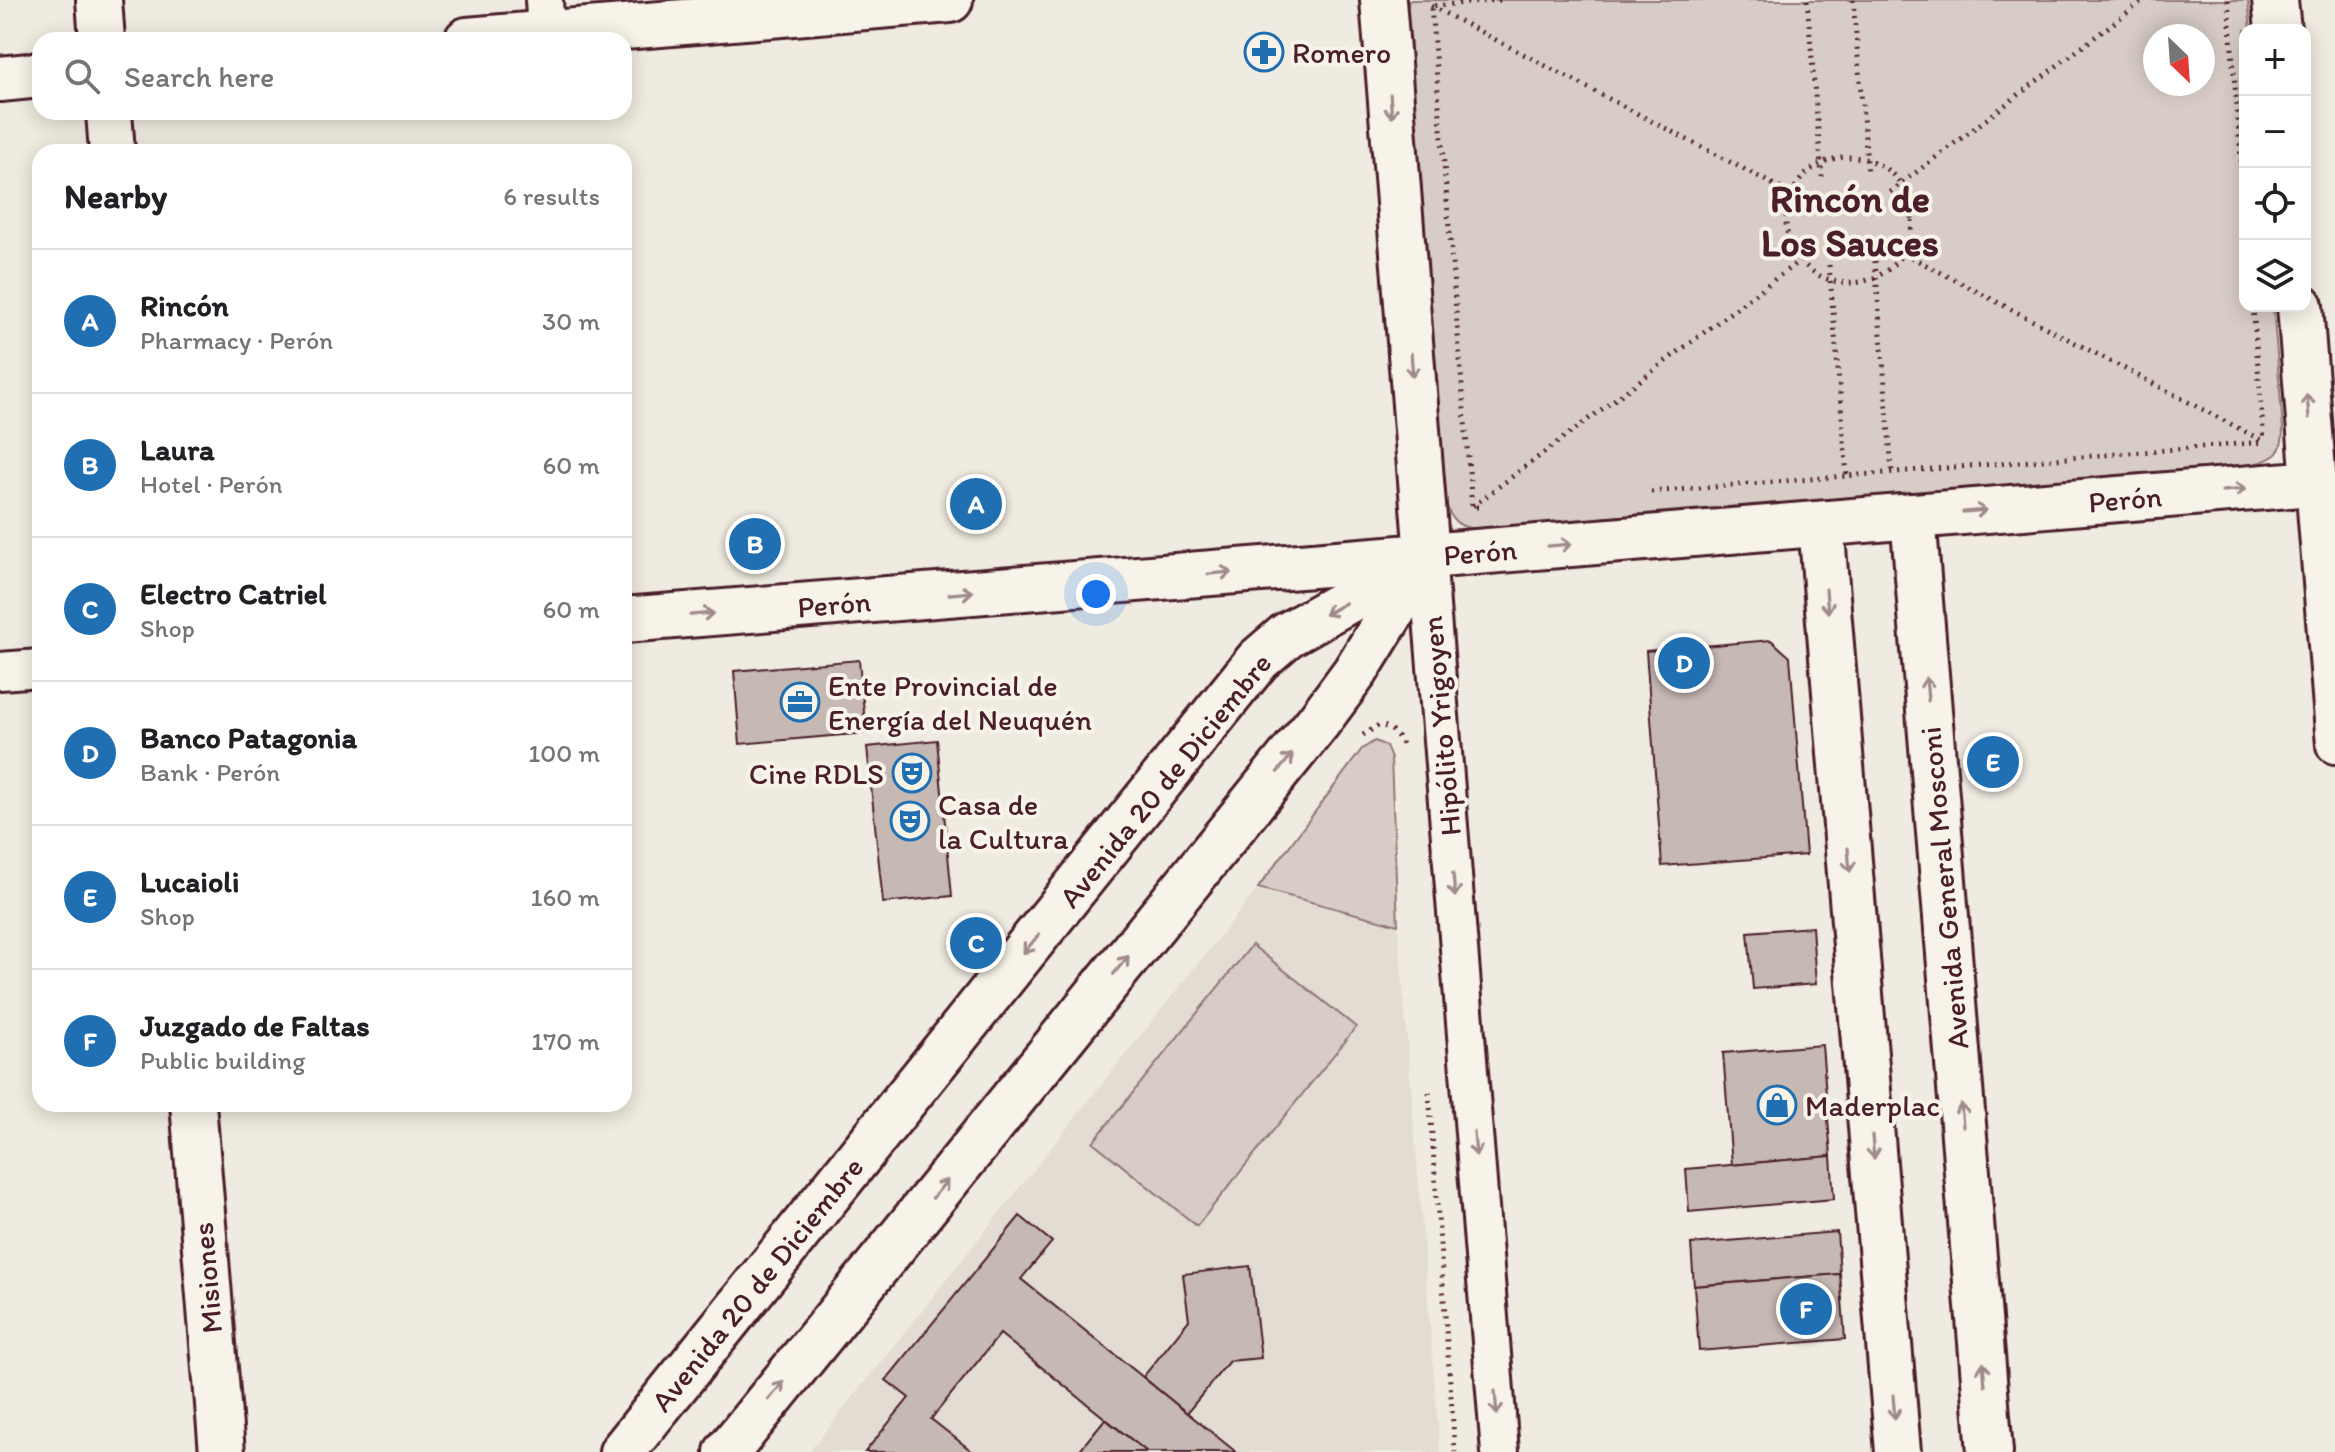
<!DOCTYPE html>
<meta charset="utf-8">
<style>
:root{--surface:#fff;--page:#f2f2f2;--text:#202124;--muted:#757577;--line:#e0e0e0;--accent:#1f6fb2}
body{margin:0;font-family:Itim,sans-serif;background:var(--page);color:var(--text)}
.controls{position:absolute;right:24px;top:24px;display:grid;overflow:hidden;border-radius:16px;box-shadow:0 4px 20px #0003}
.controls button{width:72px;height:72px;display:grid;place-items:center;padding:0;border:0;border-bottom:2px solid var(--line);background:var(--surface);color:var(--text);font:40px sans-serif}
.compass{position:absolute;left:2143px;top:24px;width:72px;height:72px;border-radius:50%;background:var(--surface);box-shadow:0 4px 20px #0003;rotate:155deg}
.you{position:absolute;left:1096px;top:594px;width:28px;height:28px;margin:-20px;border:6px solid #fff;border-radius:50%;background:#1a73e8;box-shadow:0 0 0 12px #1a73e833}
.badge{display:grid;place-items:center;width:52px;height:52px;border-radius:50%;background:var(--accent);color:#fff;font-size:26px;font-weight:700}
.pin{position:absolute;translate:-50% -50%;border:4px solid #fff;box-shadow:0 2px 8px #0006}
.list{margin:0;padding:0;list-style:none}
h2{display:flex;justify-content:space-between;align-items:center;height:104px;margin:0;padding:0 32px;font-size:34px}
h2 small{font-size:26px;font-weight:400;color:var(--muted)}
.list li{display:grid;grid-template-columns:52px 1fr auto;gap:24px;align-items:center;box-sizing:border-box;height:144px;padding:0 32px;border-top:2px solid var(--line)}
.list b{display:block;font-size:30px;white-space:nowrap}
.list p{margin:0;font-size:26px;white-space:nowrap;color:var(--muted)}
.list em{font-size:26px;font-style:normal;color:var(--muted)}
.icon{flex:none;width:44px;height:44px;fill:none;stroke:currentColor;stroke-width:2;stroke-linecap:round;stroke-linejoin:round}
.map{position:relative;flex:none;width:2335px;height:1452px;overflow:hidden}
.search{position:absolute;background:var(--surface);box-shadow:0 4px 20px #0003;left:32px;top:32px;width:600px;height:88px;display:flex;align-items:center;gap:20px;box-sizing:border-box;padding:0 28px;border-radius:24px;color:var(--muted);font-size:30px}
.panel{position:absolute;background:var(--surface);box-shadow:0 4px 20px #0003;left:32px;top:144px;width:600px;height:968px;border-radius:24px}
.map>svg:first-child{display:block}
</style>
<div class="map">
<svg width="2335" height="1452" viewBox="0 0 2335 1452">
<rect width="100%" height="100%" fill="#f0ebe0"/>
<filter id="ink" filterUnits="userSpaceOnUse"><feTurbulence type="fractalNoise" baseFrequency=".0125" numOctaves="2"/><feDisplacementMap in="SourceGraphic" scale="16" xChannelSelector="R" yChannelSelector="G"/><feConvolveMatrix kernelMatrix="1 2 1 2 8 2 1 2 1" color-interpolation-filters="sRGB"/></filter>
<g filter="url(#ink)">
<path fill="#e3dcd2" d="M 1258,888 L 1398,925 L 1440,1452 L 809,1452 Z"/>
<g fill="#d8cdc6" stroke="#917678" stroke-width="2" fill-rule="evenodd">
<path d="M 1409,0 L 2248,0 L 2251,30 L 2245,30 L 2245,306 L 2273,306 L 2283,428 C 2283,453 2277,458 2253,464 L 1478,529 C 1459,528 1451,521 1446,503 L 1406,16 ZM 2155,36 L 2203,36 L 2203,84 L 2155,84 Z"/>
<path d="M 1375,741 L 1386,746 L 1391,759 L 1398,925 L 1258,888 L 1362,749 Z"/>
<path d="M 1252,945 L 1356,1027 L 1197,1226 L 1093,1142 Z"/>
</g>
<g fill="#c6b8b3" stroke="#4a1f2b" stroke-width="2">
<path d="M 1771,640 L 1790,657 L 1806,855 L 1662,866 L 1646,651 Z"/>
<path d="M 859,660 L 866,733 L 740,744 L 734,671 Z"/>
<path d="M 937,740 L 952,896 L 883,903 L 867,747 Z"/>
<path d="M 1812,927 L 1816,984 L 1753,989 L 1748,932 Z"/>
<path d="M 1822,1045 L 1831,1156 L 1732,1165 L 1723,1053 Z"/>
<path d="M 1831,1156 L 1834,1199 L 1689,1212 L 1686,1169 Z"/>
<path d="M 1020,1216 L 1052,1242 L 1021,1279 L 1236,1452 L 1147,1452 L 1000,1334 L 931,1419 L 973,1452 L 865,1452 L 909,1398 L 886,1380 Z"/>
<path d="M 1837,1232 L 1840,1274 L 1694,1286 L 1691,1244 Z"/>
<path d="M 1250,1266 L 1261,1358 L 1229,1361 L 1187,1413 L 1143,1377 L 1189,1320 L 1183,1274 Z"/>
<path d="M 1840,1274 L 1845,1339 L 1699,1351 L 1694,1286 Z"/>
<path d="M 1105,1419 L 1147,1452 L 1078,1452 Z"/>
</g>
<g fill="none" stroke-linecap="round" stroke-linejoin="round">
<defs>
<g id="minor">
<path d="M 544,0 L 546,33"/>
<path d="M 2314,483 L 2335,745"/>
<path d="M 1427,556 L 1500,1452"/>
<path d="M 0,671 L 40,668"/>
</g>
<g id="tertiary">
<path d="M 99,0 L 102,40"/>
<path d="M 467,40 L 950,0"/>
<path d="M 0,79 L 40,75"/>
<path d="M 109,112 L 112,152"/>
<path d="M 2314,483 L 2335,508"/>
<path d="M 624,620 L 1412,557"/>
<path d="M 193,1104 L 222,1452"/>
<path d="M 622,1452 L 1258,660 L 1287,635 L 1427,556"/>
<path d="M 727,1452 L 1318,722 L 1355,672 L 1423,562"/>
</g>
<g id="secondary">
<path d="M 1383,0 L 1427,556 L 2314,483 L 2300,306"/>
<path d="M 2275,0 L 2278,30"/>
<path d="M 1913,516 L 1990,1452"/>
<path d="M 1821,524 L 1898,1452"/>
</g>
</defs>
<use href="#minor" stroke="#4a1f2b" stroke-width="42"/>
<use href="#tertiary" stroke="#4a1f2b" stroke-width="50"/>
<use href="#secondary" stroke="#4a1f2b" stroke-width="50"/>
<g stroke="#4a1f2b" stroke-width="5" stroke-dasharray="2 6" stroke-linecap="butt">
<path d="M 1807,0 L 1822,177"/>
<path d="M 1853,0 L 1868,174"/>
<path d="M 2228,0 L 2245,207"/>
<path d="M 1431,6 L 1803,200"/>
<circle cx="1849" cy="220" r="63"/>
<path d="M 1890,192 L 2144,0"/>
<path d="M 1890,246 L 2263,441"/>
<path d="M 1875,261 L 1892,472"/>
<path d="M 1829,265 L 1847,476"/>
<path d="M 2253,306 L 2264,441"/>
<path d="M 1651,492 L 2264,442"/>
<path d="M 1473,506 L 1811,252"/>
<path d="M 1478,507 L 1472,507 L 1431,6 L 1502,0"/>
<path d="M 1363,735 L 1379,725 C 1392,728 1398,734 1403,747"/>
<path d="M 1429,1092 L 1455,1452"/>
</g>
<use href="#minor" stroke="#f7f3e8" stroke-width="36"/>
<use href="#tertiary" stroke="#f7f3e8" stroke-width="44"/>
<use href="#secondary" stroke="#f7f3e8" stroke-width="44"/>
</g>
<defs><path id="oneway-shaft" d="M-6 0H5M1.5-3L5.5 0L1.5 3" fill="none" stroke-width="1.6" stroke-linecap="round" stroke-linejoin="round" transform="scale(2)"/></defs>
<g stroke="#a0898a">
<use href="#oneway-shaft" transform="translate(1391 106) rotate(86)"/>
<use href="#oneway-shaft" transform="translate(1412 365) rotate(86)"/>
<use href="#oneway-shaft" transform="translate(2308 406) rotate(-95)"/>
<use href="#oneway-shaft" transform="translate(2234 490) rotate(-5)"/>
<use href="#oneway-shaft" transform="translate(1975 511) rotate(-5)"/>
<use href="#oneway-shaft" transform="translate(1560 545) rotate(-5)"/>
<use href="#oneway-shaft" transform="translate(1220 573) rotate(-5)"/>
<use href="#oneway-shaft" transform="translate(961 593) rotate(-5)"/>
<use href="#oneway-shaft" transform="translate(1827 601) rotate(85)"/>
<use href="#oneway-shaft" transform="translate(1335 609) rotate(150)"/>
<use href="#oneway-shaft" transform="translate(702 614) rotate(-5)"/>
<use href="#oneway-shaft" transform="translate(1927 689) rotate(-95)"/>
<use href="#oneway-shaft" transform="translate(1285 763) rotate(-51)"/>
<use href="#oneway-shaft" transform="translate(1849 860) rotate(85)"/>
<use href="#oneway-shaft" transform="translate(1454 885) rotate(85)"/>
<use href="#oneway-shaft" transform="translate(1031 944) rotate(129)"/>
<use href="#oneway-shaft" transform="translate(1121 965) rotate(-51)"/>
<use href="#oneway-shaft" transform="translate(1962 1115) rotate(-95)"/>
<use href="#oneway-shaft" transform="translate(1475 1144) rotate(85)"/>
<use href="#oneway-shaft" transform="translate(1873 1147) rotate(85)"/>
<use href="#oneway-shaft" transform="translate(940 1189) rotate(-51)"/>
<use href="#oneway-shaft" transform="translate(1984 1374) rotate(-95)"/>
<use href="#oneway-shaft" transform="translate(776 1391) rotate(-51)"/>
<use href="#oneway-shaft" transform="translate(1496 1403) rotate(85)"/>
<use href="#oneway-shaft" transform="translate(1894 1407) rotate(85)"/>
</g>
</g>
<defs>
<symbol id="pharmacy-ring" viewBox="-11 -11 22 22"><circle r="9.5" fill="#f7f3e8" stroke="#1f6fb2" stroke-width="1.5"/><path d="M-2-6h4v4h4v4h-4v4h-4v-4h-4v-4h4Z" fill="#1f6fb2"/></symbol>
<symbol id="office-ring" viewBox="-11 -11 22 22"><circle r="9.5" fill="#f7f3e8" stroke="#1f6fb2" stroke-width="1.5"/><path d="M-6-3h4V-5.5h4V-3h4V5H-6ZM-1-4.5V-3h2v-1.5ZM-6 0V1H6V0Z" fill="#1f6fb2"/></symbol>
<symbol id="theatre-ring" viewBox="-11 -11 22 22"><circle r="9.5" fill="#f7f3e8" stroke="#1f6fb2" stroke-width="1.5"/><path d="M-5-5.5Q0-4 5-5.5V0Q5 5 0 6Q-5 5-5 0ZM-3.3-2.5H-1v1.5H-3.3ZM1-2.5H3.3v1.5H1ZM-2.8 1Q0 5.5 2.8 1Z" fill="#1f6fb2"/></symbol>
<symbol id="shop-ring" viewBox="-11 -11 22 22"><circle r="9.5" fill="#f7f3e8" stroke="#1f6fb2" stroke-width="1.5"/><path d="M-5-2.5h2.3a2.7 3.5 0 0 1 5.4 0H5L5.5 6h-11ZM-1.5-2.5h3a1.5 2.3 0 0 0-3 0Z" fill="#1f6fb2"/></symbol>
</defs>
<g fill-rule="evenodd">
<use href="#pharmacy-ring" x="1242" y="30" width="44" height="44"/>
<use href="#office-ring" x="778" y="680" width="44" height="44"/>
<use href="#theatre-ring" x="890" y="751" width="44" height="44"/>
<use href="#theatre-ring" x="888" y="799" width="44" height="44"/>
<use href="#shop-ring" x="1755" y="1083" width="44" height="44"/>
</g>
<g text-anchor="middle" dominant-baseline="central" stroke-width="8" stroke-linejoin="round" paint-order="stroke">
<g font-size="30" fill="#4a1f2b" stroke="#f7f3e8" text-anchor="start">
<text x="1292" y="52">Romero</text>
<text x="828" y="685">Ente Provincial de<tspan x="828" dy="34">Energía del Neuquén</tspan></text>
<text x="884" y="773" text-anchor="end">Cine RDLS</text>
<text x="938" y="804">Casa de<tspan x="938" dy="34">la Cultura</tspan></text>
<text x="1805" y="1105">Maderplac</text>
</g>
<g font-size="30" fill="#4a1f2b" stroke="#f7f3e8">
<text transform="translate(2125 499) rotate(-5)">Perón</text>
<text transform="translate(1480 552) rotate(-5)">Perón</text>
<text transform="translate(834 604) rotate(-5)">Perón</text>
<text transform="translate(1441 726) rotate(-95)">Hipólito Yrigoyen</text>
<text transform="translate(1165 780) rotate(-51)">Avenida 20 de Diciembre</text>
<text transform="translate(1944 888) rotate(-95)">Avenida General Mosconi</text>
<text transform="translate(207 1278) rotate(-95)">Misiones</text>
<text transform="translate(757 1284) rotate(-51)">Avenida 20 de Diciembre</text>
</g>
<g font-size="38" font-weight="bold" fill="#4a1f2b" stroke="#f7f3e8">
<text x="1850" y="199">Rincón de<tspan x="1850" dy="44">Los Sauces</tspan></text>
</g>
</g>
</svg>
<div class="controls">
<button>+</button>
<button>−</button>
<button><svg class="icon" aria-label="locate" viewBox="0 0 24 24"><circle cx="12" cy="12" r="6"/><path d="M12 2v4M12 18v4M2 12h4M18 12h4"/></svg></button>
<button><svg class="icon" aria-label="layers" viewBox="0 0 24 24"><path d="M12 4l9 5-9 5-9-5zM3 14l9 5 9-5"/></svg></button>
</div>
<svg class="compass" viewBox="-18 -18 36 36"><path d="M0-13l5 13h-10z" fill="#e53935"/><path d="M0 13l5-13h-10z" fill="#757577"/></svg>
<div class="you"></div>
<div class="pin badge" style="left:976px;top:504px">A</div>
<div class="pin badge" style="left:755px;top:544px">B</div>
<div class="pin badge" style="left:976px;top:943px">C</div>
<div class="pin badge" style="left:1684px;top:663px">D</div>
<div class="pin badge" style="left:1993px;top:762px">E</div>
<div class="pin badge" style="left:1806px;top:1309px">F</div>
<div class="search"><svg class="icon" aria-label="search" viewBox="0 0 24 24"><circle cx="10" cy="10" r="6"/><path d="M15 15l6 6"/></svg>Search here</div>
<section class="panel">
<h2>Nearby<small>6 results</small></h2>
<ul class="list">
<li><span class="badge">A</span><div><b>Rincón</b><p>Pharmacy · Perón</p></div><em>30 m</em></li>
<li><span class="badge">B</span><div><b>Laura</b><p>Hotel · Perón</p></div><em>60 m</em></li>
<li><span class="badge">C</span><div><b>Electro Catriel</b><p>Shop</p></div><em>60 m</em></li>
<li><span class="badge">D</span><div><b>Banco Patagonia</b><p>Bank · Perón</p></div><em>100 m</em></li>
<li><span class="badge">E</span><div><b>Lucaioli</b><p>Shop</p></div><em>160 m</em></li>
<li><span class="badge">F</span><div><b>Juzgado de Faltas</b><p>Public building</p></div><em>170 m</em></li>
</ul>
</section>
</div>
